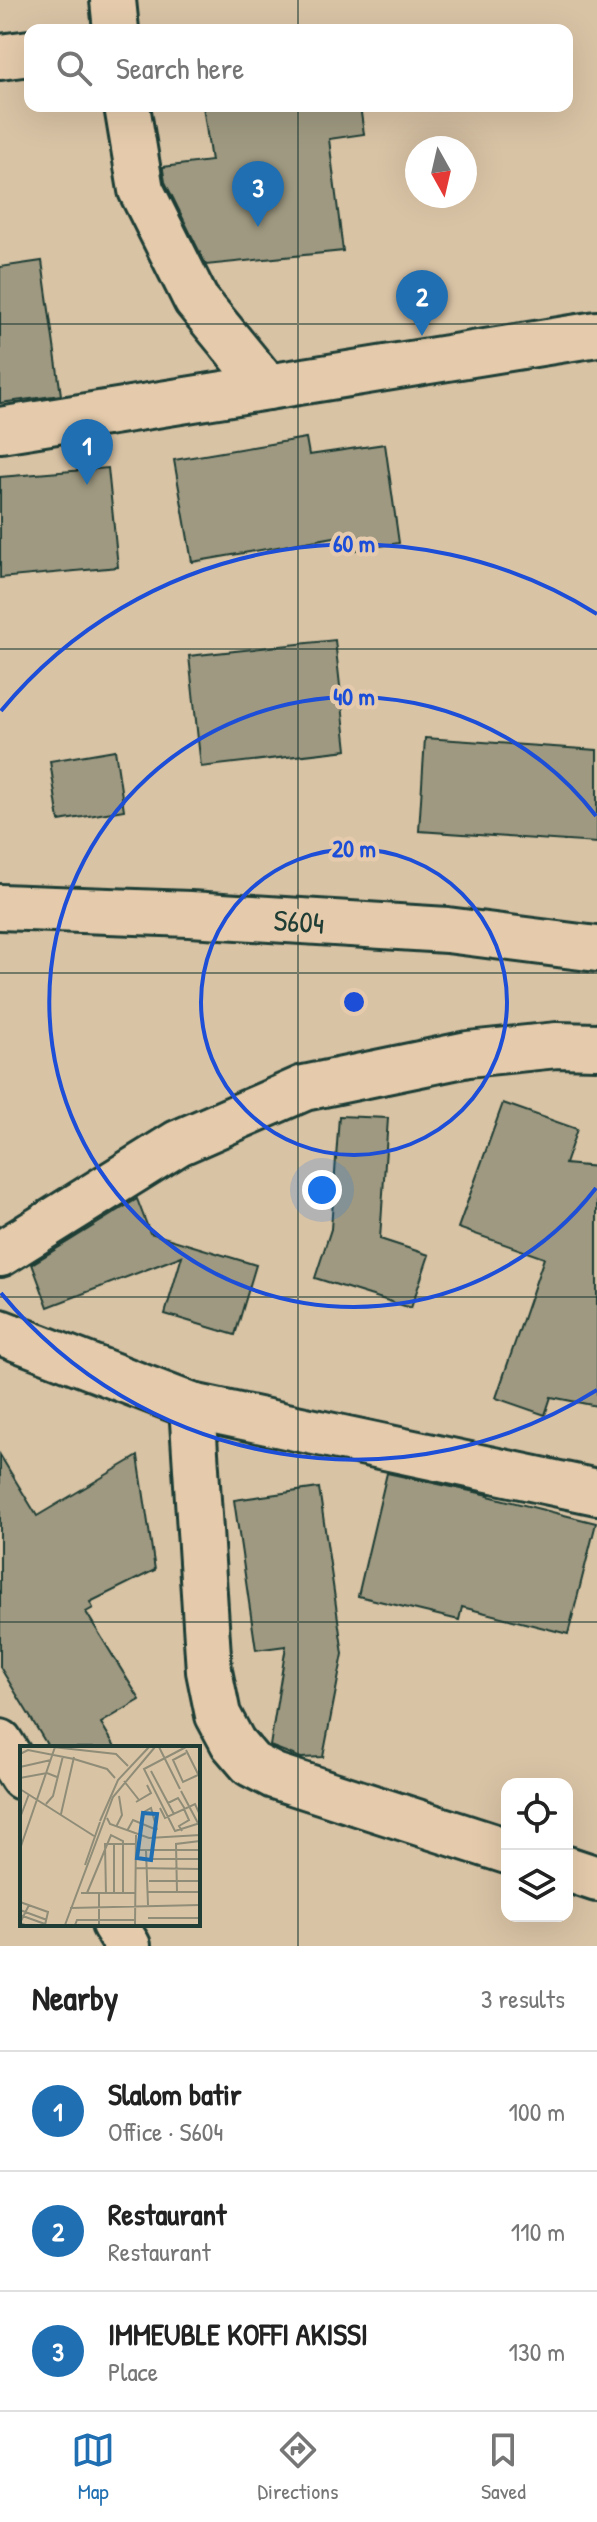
<!DOCTYPE html>
<meta charset="utf-8">
<style>
:root{--surface:#fff;--page:#f6f6f6;--text:#222;--muted:#767676;--line:#e0e0e0;--accent:#1f6fb2}
body{margin:0;font-family:"Patrick Hand",sans-serif;background:var(--page);color:var(--text)}
.controls{position:absolute;right:24px;bottom:24px;display:grid;overflow:hidden;border-radius:16px;box-shadow:0 8px 32px #0002}
.controls button{width:72px;height:72px;display:grid;place-items:center;padding:0;border:0;border-bottom:2px solid var(--line);background:var(--surface);color:var(--text);font:40px sans-serif}
.compass{position:absolute;left:405px;top:136px;width:72px;height:72px;border-radius:50%;background:var(--surface);box-shadow:0 8px 32px #0002;rotate:172deg}
.you{position:absolute;left:322px;top:1190px;width:28px;height:28px;margin:-20px;border:6px solid #fff;border-radius:50%;background:#1a73e8;box-shadow:0 0 0 12px #1a73e833}
.badge{display:grid;place-items:center;width:52px;height:52px;border-radius:50%;background:var(--accent);color:#fff;font-size:26px;font-weight:700}
.pin{position:absolute;translate:-50% -66px;filter:drop-shadow(0 2px 4px #0008)}
.pin::after{content:'';position:absolute;top:42px;width:28px;height:24px;background:inherit;clip-path:polygon(0 0,100% 0,50% 100%)}
.list{margin:0;padding:0;list-style:none}
h2{display:flex;justify-content:space-between;align-items:center;height:104px;margin:0;padding:0 32px;font-size:34px}
h2 small{font-size:26px;font-weight:400;color:var(--muted)}
.list li{display:grid;grid-template-columns:52px 1fr auto;gap:24px;align-items:center;box-sizing:border-box;height:120px;padding:0 32px;border-top:2px solid var(--line)}
.list b{display:block;font-size:30px;white-space:nowrap}
.list p{margin:0;font-size:26px;white-space:nowrap;color:var(--muted)}
.list em{font-size:26px;font-style:normal;color:var(--muted)}
.icon{flex:none;width:44px;height:44px;fill:none;stroke:currentColor;stroke-width:2;stroke-linecap:round;stroke-linejoin:round}
.map{position:relative;flex:none;width:597px;height:1946px;overflow:hidden}
.search{position:absolute;background:var(--surface);box-shadow:0 8px 32px #0002;left:24px;right:24px;top:24px;height:88px;display:flex;align-items:center;gap:20px;box-sizing:border-box;padding:0 28px;border-radius:16px;color:var(--muted);font-size:30px}
.sheet{height:464px;background:var(--surface)}
nav{display:flex;justify-content:space-around;align-items:center;box-sizing:border-box;height:112px;border-top:2px solid var(--line);background:var(--surface);font-size:22px;color:var(--muted)}
nav a{display:grid;justify-items:center;gap:4px}
nav .on{color:var(--accent)}
.map>svg:first-child{display:block}
</style>
<div class="map">
<svg width="597" height="1946" viewBox="0 0 597 1946">
<rect width="100%" height="100%" fill="#d9c3a5"/>
<filter id="ink" filterUnits="userSpaceOnUse"><feTurbulence type="fractalNoise" baseFrequency=".0125" numOctaves="2"/><feDisplacementMap in="SourceGraphic" scale="16" xChannelSelector="R" yChannelSelector="G"/><feConvolveMatrix kernelMatrix="1 2 1 2 8 2 1 2 1" color-interpolation-filters="sRGB"/></filter>
<g filter="url(#ink)">
<g fill="#9f9981" stroke="#1f3d34" stroke-width="2">
<path d="M 348,23 L 350,30 L 298,30 Z"/>
<path d="M 203,106 L 360,106 L 364,134 L 329,139 L 343,251 L 206,265 L 165,182 L 163,170 L 163,167 L 211,161 Z"/>
<path d="M 42,261 L 61,395 L 0,403 L 0,267 Z"/>
<path d="M 306,438 L 309,455 L 385,444 L 399,543 L 343,552 L 340,536 L 192,562 L 174,460 Z"/>
<path d="M 108,468 L 118,567 L 0,578 L 0,477 Z"/>
<path d="M 335,640 L 347,750 L 201,767 L 189,656 Z"/>
<path d="M 425,738 L 597,750 L 597,843 L 419,831 Z"/>
<path d="M 115,750 L 124,810 L 59,821 L 50,761 Z"/>
<path d="M 503,1103 L 577,1129 L 565,1164 L 597,1167 L 597,1406 L 551,1397 L 545,1415 L 496,1398 L 544,1258 L 458,1228 Z"/>
<path d="M 339,1116 L 388,1118 L 380,1239 L 429,1255 L 411,1308 L 315,1278 L 331,1229 Z"/>
<path d="M 137,1199 L 150,1233 L 256,1265 L 235,1335 L 165,1314 L 182,1256 L 48,1307 L 32,1264 Z"/>
<path d="M 0,1455 L 37,1516 L 138,1456 L 155,1570 L 90,1602 L 93,1608 L 86,1612 L 140,1700 L 101,1723 L 116,1748 L 49,1748 L 0,1667 Z"/>
<path d="M 387,1473 L 489,1495 L 488,1496 L 596,1523 L 568,1634 L 462,1607 L 459,1620 L 358,1596 Z"/>
<path d="M 319,1488 L 343,1654 L 323,1757 L 301,1758 L 270,1746 L 286,1646 L 256,1650 L 234,1500 Z"/>
</g>
<g fill="none" stroke-linecap="round" stroke-linejoin="round">
<defs>
<g id="minor">
<path d="M 113,0 L 116,30"/>
<path d="M 0,57 L 30,53"/>
<path d="M 127,106 L 141,190 L 196,300 L 267,387"/>
<path d="M 0,430 L 597,334"/>
<path d="M 0,907 L 190,914 L 447,930 L 597,949"/>
<path d="M 0,1254 L 178,1143 L 304,1088 L 468,1054 L 557,1045 L 597,1046"/>
<path d="M 0,1332 L 192,1406 L 597,1492"/>
<path d="M 192,1406 L 209,1671 L 218,1715 L 233,1743 L 251,1764 L 274,1776 L 507,1851"/>
<path d="M 0,1742 L 22,1777"/>
<path d="M 567,1869 L 597,1879"/>
<path d="M 114,1924 L 128,1946"/>
</g>
</defs>
<use href="#minor" stroke="#1f3d34" stroke-width="50"/>
<use href="#minor" stroke="#e5cbac" stroke-width="44"/>
</g>
</g>
<path fill="none" stroke="#1f3d34" stroke-width="2" stroke-opacity="0.55" d="M 298,0 L 298,30M 298,106 L 298,1946M 0,324 L 597,324M 0,649 L 597,649M 0,973 L 597,973M 0,1297 L 597,1297M 0,1622 L 597,1622"/>
<g fill="none" stroke="#1d4ed8" stroke-width="4">
<circle cx="354" cy="1002" r="153"/>
<path d="M596 1188A305 305 0 1 1 596 816"/>
<path d="M597 1390A458 458 0 0 1 1 1293M1 711A458 458 0 0 1 597 614"/>
</g>
<g text-anchor="middle" dominant-baseline="central" stroke-width="8" stroke-linejoin="round" paint-order="stroke">
<g font-size="30" fill="#1f3d34" stroke="#e5cbac">
<text transform="translate(299 921) rotate(4)">S604</text>
</g>
</g>
<g transform="translate(20 1746)">
<rect width="180" height="180" fill="#d9c3a5"/>
<path fill="none" stroke="#8f8d78" stroke-width="2" d="M 33,1 L 96,8 L 108,20M 139,1 L 160,43M 166,1 L 124,23 L 155,85 L 180,77M 166,4 L 180,32M 166,7 L 153,14 L 163,36 L 178,29M 0,8 L 8,4 L 54,13 L 87,23 L 95,32M 0,21 L 31,14M 131,25 L 148,57M 0,32 L 27,27 L 37,31M 104,35 L 119,54M 0,43 L 74,90M 161,45 L 180,81M 116,56 L 131,47 L 127,39M 26,58 L 33,50 L 43,10M 140,62 L 145,72 L 175,58 L 180,69M 122,67 L 131,62 L 137,84M 41,68 L 54,11M 154,68 L 148,57 L 158,52 L 165,63M 0,72 L 9,48M 87,72 L 90,78 L 129,92 L 180,89M 80,75 L 98,34 L 129,1M 96,81 L 102,69 L 99,50M 107,85 L 113,74 L 137,84M 162,85 L 159,80 L 169,74 L 164,63M 94,98 L 94,148M 0,103 L 35,1M 116,104 L 180,104M 126,105 L 128,159M 128,113 L 180,113M 65,119 L 80,76M 115,122 L 180,123M 129,135 L 180,135M 128,146 L 180,146M 157,146 L 156,98 L 180,95M 61,147 L 115,147M 67,147 L 91,89 L 103,95 L 103,148M 86,148 L 85,98 L 116,98M 0,156 L 28,166 L 25,179M 50,162 L 180,159M 0,164 L 27,174M 0,169 L 25,178M 128,172 L 180,172M 5,179 L 0,177 L 9,159M 45,179 L 93,51 L 135,1M 55,179 L 57,174 L 115,174M 79,179 L 79,148M 115,179 L 116,89"/>
<path fill="#1f6fb2" fill-opacity="0.15" stroke="#1f6fb2" stroke-width="4" d="M 123,67 L 137,68 L 131,114 L 117,112 Z"/>
<rect width="180" height="180" fill="none" stroke="#1f3d34" stroke-width="4"/>
</g>
<circle cx="354" cy="1002" r="12" fill="#1d4ed8" stroke="#e5cbac" stroke-width="4"/>
<g font-size="24" text-anchor="middle" font-weight="bold" fill="#1d4ed8" stroke="#e5cbac" stroke-width="8" stroke-linejoin="round" paint-order="stroke">
<text x="354" y="552">60 m</text>
<text x="354" y="705">40 m</text>
<text x="354" y="857">20 m</text>
</g>
</svg>
<div class="controls">
<button><svg class="icon" aria-label="locate" viewBox="0 0 24 24"><circle cx="12" cy="12" r="6"/><path d="M12 2v4M12 18v4M2 12h4M18 12h4"/></svg></button>
<button><svg class="icon" aria-label="layers" viewBox="0 0 24 24"><path d="M12 4l9 5-9 5-9-5zM3 14l9 5 9-5"/></svg></button>
</div>
<svg class="compass" viewBox="-18 -18 36 36"><path d="M0-13l5 13h-10z" fill="#e53935"/><path d="M0 13l5-13h-10z" fill="#767676"/></svg>
<div class="you"></div>
<div class="pin badge" style="left:87px;top:485px">1</div>
<div class="pin badge" style="left:422px;top:336px">2</div>
<div class="pin badge" style="left:258px;top:227px">3</div>
<div class="search"><svg class="icon" aria-label="search" viewBox="0 0 24 24"><circle cx="10" cy="10" r="6"/><path d="M15 15l6 6"/></svg>Search here</div>
</div>
<section class="sheet">
<h2>Nearby<small>3 results</small></h2>
<ul class="list">
<li><span class="badge">1</span><div><b>Slalom batir</b><p>Office · S604</p></div><em>100 m</em></li>
<li><span class="badge">2</span><div><b>Restaurant</b><p>Restaurant</p></div><em>110 m</em></li>
<li><span class="badge">3</span><div><b>IMMEUBLE KOFFI AKISSI</b><p>Place</p></div><em>130 m</em></li>
</ul>
</section>
<nav>
<a class="on"><svg class="icon" aria-label="map" viewBox="0 0 24 24"><path d="M3 6l6-2 6 2 6-2v14l-6 2-6-2-6 2zM9 4v14M15 6v14"/></svg>Map</a>
<a><svg class="icon" aria-label="directions" viewBox="0 0 24 24"><path d="M12 3l9 9-9 9-9-9zM9 14v-3h6M13 9l2 2-2 2"/></svg>Directions</a>
<a><svg class="icon" aria-label="saved" viewBox="0 0 24 24"><path d="M7 4h10v16l-5-4-5 4z"/></svg>Saved</a>
</nav>
